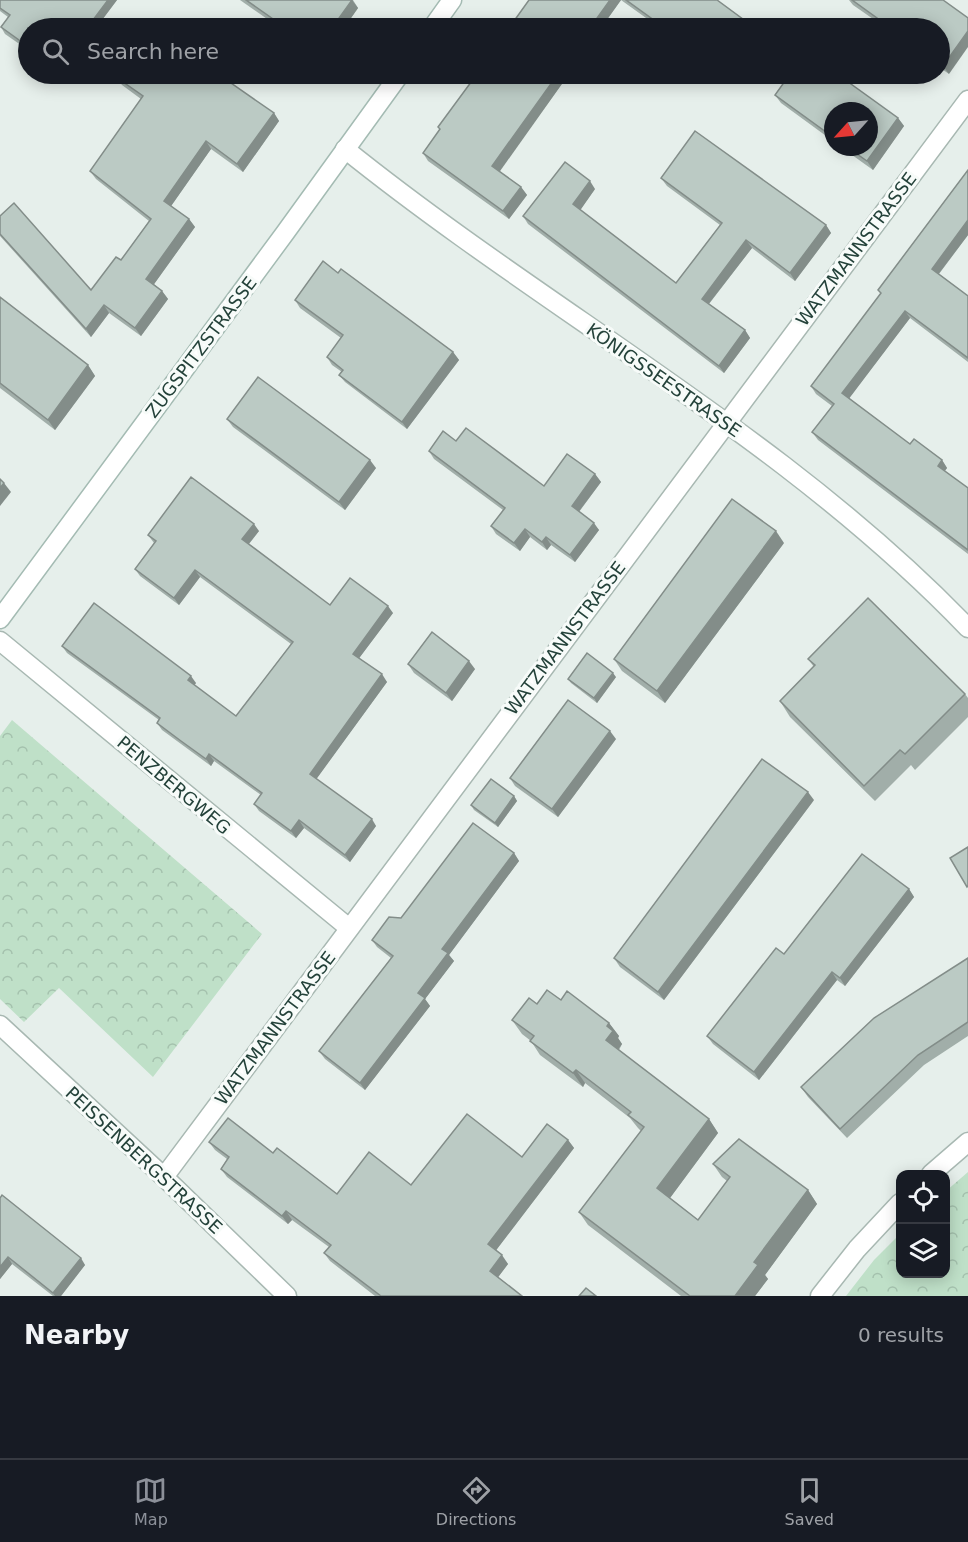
<!DOCTYPE html>
<meta charset="utf-8">
<style>
:root{--surface:#171b24;--page:#242831;--text:#f1f3f6;--muted:#9ea1a6;--line:#363941;--accent:#8c9099}
body{margin:0;font-family:"DejaVu Sans",sans-serif;background:var(--page);color:var(--text)}
.controls{position:absolute;right:18px;bottom:18px;display:grid;overflow:hidden;border-radius:12px;box-shadow:0 3px 15px #0003}
.controls button{width:54px;height:54px;display:grid;place-items:center;padding:0;border:0;border-bottom:2px solid var(--line);background:var(--surface);color:var(--text);font:30px sans-serif}
.compass{position:absolute;left:824px;top:102px;width:54px;height:54px;border-radius:50%;background:var(--surface);box-shadow:0 3px 15px #0003;rotate:243deg}
.list{margin:0;padding:0;list-style:none}
h2{display:flex;justify-content:space-between;align-items:center;height:78px;margin:0;padding:0 24px;font-size:26px}
h2 small{font-size:20px;font-weight:400;color:var(--muted)}
.icon{flex:none;width:33px;height:33px;fill:none;stroke:currentColor;stroke-width:2;stroke-linecap:round;stroke-linejoin:round}
.map{position:relative;flex:none;width:968px;height:1296px;overflow:hidden}
.search{position:absolute;background:var(--surface);box-shadow:0 3px 15px #0003;left:18px;right:18px;top:18px;height:66px;display:flex;align-items:center;gap:15px;box-sizing:border-box;padding:0 21px;border-radius:33px;color:var(--muted);font-size:22px}
.sheet{height:162px;background:var(--surface)}
nav{display:flex;justify-content:space-around;align-items:center;box-sizing:border-box;height:84px;border-top:2px solid var(--line);background:var(--surface);font-size:16px;color:var(--muted)}
nav a{display:grid;justify-items:center;gap:3px}
nav .on{color:var(--accent)}
.map>svg:first-child{display:block}
</style>
<div class="map">
<svg width="968" height="1296" viewBox="0 0 968 1296">
<defs>
<pattern id="park-crowns" width="20" height="18" patternUnits="userSpaceOnUse" patternTransform="scale(1.5)"><rect width="20" height="18" fill="#bfe0c8"/><path d="M2 6a3 3 0 1 1 6 0M12 15a3 3 0 1 1 6 0" fill="none" stroke="#a4c1ad"/></pattern>
</defs>
<rect width="100%" height="100%" fill="#e6efeb"/>
<g fill="url(#park-crowns)">
<path d="M 12,720 L 262,934 L 153,1077 L 59,988 L 24,1022 L 0,999 L 0,736 Z"/>
<path d="M 968,1172 L 968,1296 L 846,1296 L 874,1260 L 900,1234 L 900,1274 L 946,1274 L 946,1191 Z"/>
</g>
<g fill="none" stroke-linecap="round" stroke-linejoin="round">
<defs>
<g id="street">
<path d="M 345,149 C 549,313 786,438 968,628"/>
<path d="M 0,641 L 349,928"/>
<path d="M 0,1025 L 164,1177 L 287,1296"/>
<path d="M 931,1174 L 968,1142"/>
<path d="M 164,1177 L 968,100"/>
<path d="M 820,1296 L 857,1249 L 900,1203"/>
</g>
<g id="secondary">
<path d="M 432,28 L 452,0"/>
<path d="M 0,619 L 285,233 L 400,74"/>
</g>
</defs>
<use href="#street" stroke="#a8b8b2" stroke-width="21"/>
<use href="#secondary" stroke="#a4bbb3" stroke-width="21"/>
<use href="#street" stroke="#fff" stroke-width="18"/>
<use href="#secondary" stroke="#fff" stroke-width="18"/>
</g>
<g fill="#a1aea9">
<path d="M 0,0 L 117,0 L 96,28 L 28,28 L 28,50 L 5,34 L 1,27 L 8,17 L 0,11 Z"/>
<path d="M 240,0 L 353,0 L 358,8 L 344,28 L 280,28 Z"/>
<path d="M 529,0 L 717,0 L 755,28 L 660,28 L 621,0 L 601,28 L 509,28 Z"/>
<path d="M 849,0 L 943,0 L 949,74 L 939,67 L 939,28 L 886,28 L 853,5 Z"/>
<path d="M 477,74 L 569,74 L 499,171 L 521,187 L 527,195 L 509,219 L 428,161 L 423,153 L 440,129 L 438,127 Z"/>
<path d="M 721,74 L 743,74 L 735,84 Z"/>
<path d="M 116,77 L 274,113 L 279,121 L 243,172 L 211,149 L 171,206 L 189,219 L 195,227 L 154,284 L 162,291 L 168,299 L 141,336 L 109,313 L 91,337 L 0,236 L 0,216 L 91,290 L 121,260 L 149,221 L 96,179 L 90,171 L 141,99 L 122,85 Z"/>
<path d="M 775,95 L 898,118 L 904,126 L 873,170 L 841,147 L 869,147 L 833,111 L 833,141 L 781,103 Z"/>
<path d="M 968,170 L 968,235 L 939,274 L 968,296 L 968,362 L 910,318 L 849,398 L 910,444 L 942,460 L 947,468 L 945,471 L 968,488 L 968,554 L 818,440 L 812,432 L 832,406 L 816,394 L 811,386 L 881,294 L 878,290 Z"/>
<path d="M 661,178 L 826,225 L 831,233 L 795,281 L 752,248 L 709,304 L 745,330 L 750,338 L 724,373 L 528,224 L 523,216 L 595,189 L 580,210 L 676,283 L 720,225 L 667,186 Z"/>
<path d="M 338,273 L 453,352 L 459,360 L 407,429 L 345,382 L 339,375 L 342,372 L 332,365 L 327,357 L 341,338 L 300,308 L 295,300 Z"/>
<path d="M 0,297 L 88,365 L 95,376 L 55,430 L 0,388 Z"/>
<path d="M 227,419 L 376,468 L 345,510 L 233,427 Z"/>
<path d="M 456,441 L 544,486 L 595,474 L 601,482 L 579,512 L 599,530 L 575,562 L 551,545 L 547,550 L 530,537 L 520,551 L 496,534 L 491,526 L 503,510 L 434,459 L 429,451 Z"/>
<path d="M 259,531 L 249,544 L 330,605 L 393,613 L 359,658 L 387,682 L 316,779 L 376,826 L 350,862 L 304,828 L 296,838 L 259,811 L 254,804 L 261,795 L 214,761 L 211,766 L 162,730 L 157,723 L 159,720 L 67,653 L 62,646 L 196,683 L 194,685 L 236,716 L 291,644 L 200,577 L 179,605 L 140,576 L 135,569 L 154,543 L 148,535 Z"/>
<path d="M 784,543 L 665,703 L 622,671 L 614,659 Z"/>
<path d="M 808,659 L 965,694 L 968,698 L 968,717 L 915,770 L 911,765 L 875,801 L 790,717 L 780,701 L 814,667 Z"/>
<path d="M 408,664 L 475,669 L 452,701 L 414,673 Z"/>
<path d="M 616,677 L 597,703 L 571,683 L 568,679 Z"/>
<path d="M 616,739 L 558,817 L 515,786 L 510,778 Z"/>
<path d="M 514,796 L 517,801 L 498,827 L 474,810 L 471,805 Z"/>
<path d="M 814,800 L 664,1000 L 620,967 L 614,958 Z"/>
<path d="M 514,853 L 519,861 L 449,955 L 454,961 L 425,999 L 430,1006 L 365,1090 L 325,1059 L 319,1051 L 391,958 L 377,947 L 372,940 L 401,918 Z"/>
<path d="M 909,889 L 914,897 L 845,986 L 837,980 L 759,1080 L 713,1044 L 707,1036 L 784,954 Z"/>
<path d="M 968,958 L 968,1036 L 924,1065 L 847,1138 L 808,1097 L 801,1087 Z"/>
<path d="M 561,1000 L 609,1023 L 619,1036 L 618,1038 L 622,1044 L 619,1050 L 709,1119 L 718,1133 L 670,1198 L 698,1220 L 727,1181 L 722,1177 L 713,1164 L 808,1190 L 817,1204 L 765,1275 L 768,1279 L 755,1296 L 681,1296 L 588,1225 L 579,1212 L 641,1131 L 638,1128 L 630,1118 L 585,1083 L 583,1087 L 540,1055 L 531,1041 L 522,1034 L 512,1020 L 537,1004 Z"/>
<path d="M 568,1140 L 574,1148 L 496,1250 L 508,1264 L 498,1277 L 522,1296 L 375,1296 L 330,1261 L 324,1253 L 329,1247 L 292,1220 L 288,1224 L 227,1177 L 221,1169 L 227,1159 L 215,1150 L 209,1142 L 273,1153 L 337,1194 L 411,1185 L 522,1157 Z"/>
<path d="M 0,1198 L 85,1265 L 61,1296 L 53,1296 L 12,1264 L 0,1279 Z"/>
</g>
<g fill="#838d89">
<path d="M 108,0 L 117,0 L 96,28 L 87,28 Z"/>
<path d="M 352,0 L 358,8 L 344,28 L 332,28 Z"/>
<path d="M 610,0 L 621,0 L 601,28 L 590,28 Z"/>
<path d="M 968,31 L 968,47 L 949,74 L 943,66 Z"/>
<path d="M 558,74 L 569,74 L 498,174 L 492,166 Z"/>
<path d="M 732,74 L 743,74 L 735,84 L 730,76 Z"/>
<path d="M 274,113 L 279,121 L 243,172 L 237,164 Z"/>
<path d="M 898,118 L 904,126 L 873,170 L 867,161 Z"/>
<path d="M 206,141 L 211,149 L 169,209 L 164,201 Z"/>
<path d="M 590,181 L 595,189 L 579,212 L 573,204 Z"/>
<path d="M 521,187 L 527,195 L 509,219 L 503,211 Z"/>
<path d="M 189,219 L 195,227 L 152,287 L 146,279 Z"/>
<path d="M 968,220 L 968,235 L 937,276 L 932,269 Z"/>
<path d="M 826,225 L 831,233 L 795,281 L 790,273 Z"/>
<path d="M 746,240 L 752,248 L 707,306 L 702,299 Z"/>
<path d="M 162,291 L 168,299 L 141,336 L 135,328 Z"/>
<path d="M 104,305 L 109,313 L 91,337 L 86,329 Z"/>
<path d="M 905,311 L 910,318 L 848,400 L 842,393 Z"/>
<path d="M 745,330 L 750,338 L 724,373 L 719,366 Z"/>
<path d="M 453,352 L 459,360 L 407,429 L 402,422 Z"/>
<path d="M 88,365 L 95,376 L 55,430 L 48,420 Z"/>
<path d="M 370,460 L 376,468 L 345,510 L 339,502 Z"/>
<path d="M 942,460 L 947,468 L 943,473 L 938,466 Z"/>
<path d="M 595,474 L 601,482 L 577,514 L 572,506 Z"/>
<path d="M 4,483 L 11,492 L 0,506 L 0,488 Z"/>
<path d="M 594,523 L 599,530 L 575,562 L 570,555 Z"/>
<path d="M 254,524 L 259,531 L 247,546 L 242,539 Z"/>
<path d="M 525,529 L 530,537 L 520,551 L 514,543 Z"/>
<path d="M 776,531 L 784,543 L 665,703 L 657,691 Z"/>
<path d="M 546,537 L 551,545 L 547,550 L 542,542 Z"/>
<path d="M 195,570 L 200,577 L 179,605 L 174,598 Z"/>
<path d="M 388,606 L 393,613 L 357,661 L 353,654 Z"/>
<path d="M 469,661 L 475,669 L 452,701 L 446,693 Z"/>
<path d="M 613,673 L 616,677 L 597,703 L 594,698 Z"/>
<path d="M 382,674 L 387,682 L 315,781 L 310,774 Z"/>
<path d="M 191,676 L 196,683 L 193,687 L 188,680 Z"/>
<path d="M 610,731 L 616,739 L 558,817 L 552,809 Z"/>
<path d="M 209,754 L 214,761 L 211,766 L 206,759 Z"/>
<path d="M 808,792 L 814,800 L 664,1000 L 658,992 Z"/>
<path d="M 514,796 L 517,801 L 498,827 L 495,823 Z"/>
<path d="M 372,819 L 376,826 L 350,862 L 345,855 Z"/>
<path d="M 299,820 L 304,828 L 296,838 L 291,831 Z"/>
<path d="M 514,853 L 519,861 L 449,955 L 454,961 L 425,999 L 430,1006 L 365,1090 L 360,1083 L 418,993 L 442,949 Z"/>
<path d="M 909,889 L 914,897 L 845,986 L 840,978 Z"/>
<path d="M 832,972 L 837,980 L 759,1080 L 754,1072 Z"/>
<path d="M 609,1023 L 619,1036 L 618,1038 L 622,1044 L 615,1054 L 606,1040 L 607,1026 Z"/>
<path d="M 576,1070 L 585,1083 L 583,1087 L 573,1073 Z"/>
<path d="M 709,1119 L 718,1133 L 667,1202 L 657,1188 Z"/>
<path d="M 568,1140 L 574,1148 L 494,1253 L 488,1244 Z"/>
<path d="M 808,1190 L 817,1204 L 765,1275 L 768,1279 L 755,1296 L 735,1296 L 754,1262 Z"/>
<path d="M 286,1211 L 292,1220 L 288,1224 L 282,1216 Z"/>
<path d="M 502,1255 L 508,1264 L 496,1280 L 490,1271 Z"/>
<path d="M 8,1257 L 12,1264 L 0,1279 L 0,1267 Z"/>
<path d="M 81,1258 L 85,1265 L 61,1296 L 55,1296 L 53,1293 Z"/>
</g>
<g fill="#bbcac4" stroke="#838d89" stroke-width="1.5">
<path d="M 0,0 L 108,0 L 87,28 L 28,28 L 28,42 L 26,45 L 1,27 L 10,15 L 0,8 Z"/>
<path d="M 246,0 L 352,0 L 332,28 L 286,28 Z"/>
<path d="M 529,0 L 610,0 L 590,28 L 509,28 Z"/>
<path d="M 626,0 L 717,0 L 755,28 L 665,28 Z"/>
<path d="M 852,0 L 943,0 L 968,18 L 968,31 L 943,66 L 939,63 L 939,28 L 891,28 Z"/>
<path d="M 118,74 L 218,74 L 274,113 L 237,164 L 206,141 L 164,201 L 189,219 L 146,279 L 162,291 L 135,328 L 104,305 L 86,329 L 0,234 L 0,216 L 14,203 L 91,290 L 116,257 L 121,260 L 151,219 L 90,171 L 143,96 L 116,77 Z"/>
<path d="M 477,74 L 558,74 L 492,166 L 521,187 L 503,211 L 423,153 L 440,129 L 438,127 Z"/>
<path d="M 790,74 L 837,74 L 898,118 L 867,161 L 847,147 L 869,147 L 869,111 L 833,111 L 833,137 L 775,95 Z"/>
<path d="M 695,131 L 826,225 L 790,273 L 746,240 L 702,299 L 745,330 L 719,366 L 523,216 L 565,162 L 590,181 L 573,204 L 676,283 L 722,223 L 661,178 Z"/>
<path d="M 968,170 L 968,220 L 932,269 L 968,296 L 968,358 L 905,311 L 842,393 L 910,444 L 914,439 L 942,460 L 938,466 L 968,488 L 968,550 L 812,432 L 834,404 L 811,386 L 881,293 L 878,290 Z"/>
<path d="M 323,261 L 338,273 L 341,269 L 453,352 L 402,422 L 339,375 L 343,370 L 327,357 L 343,335 L 295,300 Z"/>
<path d="M 0,297 L 88,365 L 48,420 L 0,383 Z"/>
<path d="M 258,377 L 370,460 L 339,502 L 227,419 Z"/>
<path d="M 466,428 L 544,486 L 567,454 L 595,474 L 572,506 L 594,523 L 570,555 L 546,537 L 542,542 L 525,529 L 514,543 L 491,526 L 505,508 L 429,451 L 443,431 L 456,441 Z"/>
<path d="M 191,477 L 254,524 L 242,539 L 330,605 L 350,578 L 388,606 L 353,654 L 382,674 L 310,774 L 372,819 L 345,855 L 299,820 L 291,831 L 254,804 L 262,793 L 209,754 L 206,759 L 181,741 L 157,723 L 160,718 L 62,646 L 94,603 L 191,676 L 188,680 L 236,716 L 293,642 L 195,570 L 174,598 L 135,569 L 156,541 L 148,535 Z"/>
<path d="M 0,479 L 4,483 L 0,488 Z"/>
<path d="M 732,499 L 776,531 L 657,691 L 614,659 Z"/>
<path d="M 868,598 L 965,694 L 905,754 L 900,750 L 864,786 L 780,701 L 815,665 L 808,659 Z"/>
<path d="M 432,632 L 469,661 L 446,693 L 408,664 Z"/>
<path d="M 587,653 L 613,673 L 594,698 L 568,679 Z"/>
<path d="M 568,700 L 610,731 L 552,809 L 510,778 Z"/>
<path d="M 762,759 L 808,792 L 658,992 L 614,958 Z"/>
<path d="M 491,779 L 514,796 L 495,823 L 471,805 Z"/>
<path d="M 473,823 L 514,853 L 442,949 L 448,953 L 418,993 L 425,998 L 360,1083 L 319,1051 L 393,956 L 372,940 L 389,917 L 401,918 Z"/>
<path d="M 968,847 L 968,886 L 967,887 L 950,858 Z"/>
<path d="M 862,854 L 909,889 L 840,978 L 832,972 L 754,1072 L 707,1036 L 776,948 L 784,954 Z"/>
<path d="M 968,958 L 968,1022 L 918,1055 L 840,1129 L 801,1087 L 874,1018 Z"/>
<path d="M 547,990 L 561,1000 L 567,991 L 609,1023 L 607,1026 L 613,1031 L 606,1040 L 709,1119 L 657,1188 L 698,1220 L 730,1177 L 713,1164 L 739,1139 L 808,1190 L 754,1262 L 758,1265 L 735,1296 L 690,1296 L 579,1212 L 644,1127 L 628,1115 L 631,1112 L 576,1070 L 573,1073 L 530,1041 L 534,1036 L 512,1020 L 529,998 L 537,1004 Z"/>
<path d="M 467,1114 L 522,1157 L 547,1124 L 568,1140 L 488,1244 L 502,1255 L 490,1271 L 522,1296 L 381,1296 L 324,1253 L 331,1245 L 286,1211 L 282,1216 L 221,1169 L 229,1157 L 209,1142 L 228,1118 L 273,1153 L 277,1148 L 337,1194 L 369,1152 L 411,1185 Z"/>
<path d="M 2,1195 L 81,1258 L 53,1293 L 8,1257 L 0,1267 L 0,1198 Z"/>
<path d="M 586,1288 L 596,1296 L 579,1296 Z"/>
</g>
<g text-anchor="middle" dominant-baseline="central" stroke-width="6" stroke-linejoin="round" paint-order="stroke">
<g font-size="18" fill="#24423a" stroke="#f7fbf9">
<text transform="translate(856 249) rotate(-53)">WATZMANNSTRASSE</text>
<text transform="translate(201 347) rotate(-53)">ZUGSPITZSTRASSE</text>
<text transform="translate(664 380) rotate(35)">KÖNIGSSEESTRASSE</text>
<text transform="translate(565 638) rotate(-53)">WATZMANNSTRASSE</text>
<text transform="translate(174 785) rotate(40)">PENZBERGWEG</text>
<text transform="translate(275 1028) rotate(-53)">WATZMANNSTRASSE</text>
<text transform="translate(144 1160) rotate(43)">PEISSENBERGSTRASSE</text>
</g>
</g>
</svg>
<div class="controls">
<button><svg class="icon" aria-label="locate" viewBox="0 0 24 24"><circle cx="12" cy="12" r="6"/><path d="M12 2v4M12 18v4M2 12h4M18 12h4"/></svg></button>
<button><svg class="icon" aria-label="layers" viewBox="0 0 24 24"><path d="M12 4l9 5-9 5-9-5zM3 14l9 5 9-5"/></svg></button>
</div>
<svg class="compass" viewBox="-18 -18 36 36"><path d="M0-13l5 13h-10z" fill="#e53935"/><path d="M0 13l5-13h-10z" fill="#9ea1a6"/></svg>
<div class="search"><svg class="icon" aria-label="search" viewBox="0 0 24 24"><circle cx="10" cy="10" r="6"/><path d="M15 15l6 6"/></svg>Search here</div>
</div>
<section class="sheet">
<h2>Nearby<small>0 results</small></h2>
<ul class="list">
</ul>
</section>
<nav>
<a class="on"><svg class="icon" aria-label="map" viewBox="0 0 24 24"><path d="M3 6l6-2 6 2 6-2v14l-6 2-6-2-6 2zM9 4v14M15 6v14"/></svg>Map</a>
<a><svg class="icon" aria-label="directions" viewBox="0 0 24 24"><path d="M12 3l9 9-9 9-9-9zM9 14v-3h6M13 9l2 2-2 2"/></svg>Directions</a>
<a><svg class="icon" aria-label="saved" viewBox="0 0 24 24"><path d="M7 4h10v16l-5-4-5 4z"/></svg>Saved</a>
</nav>
